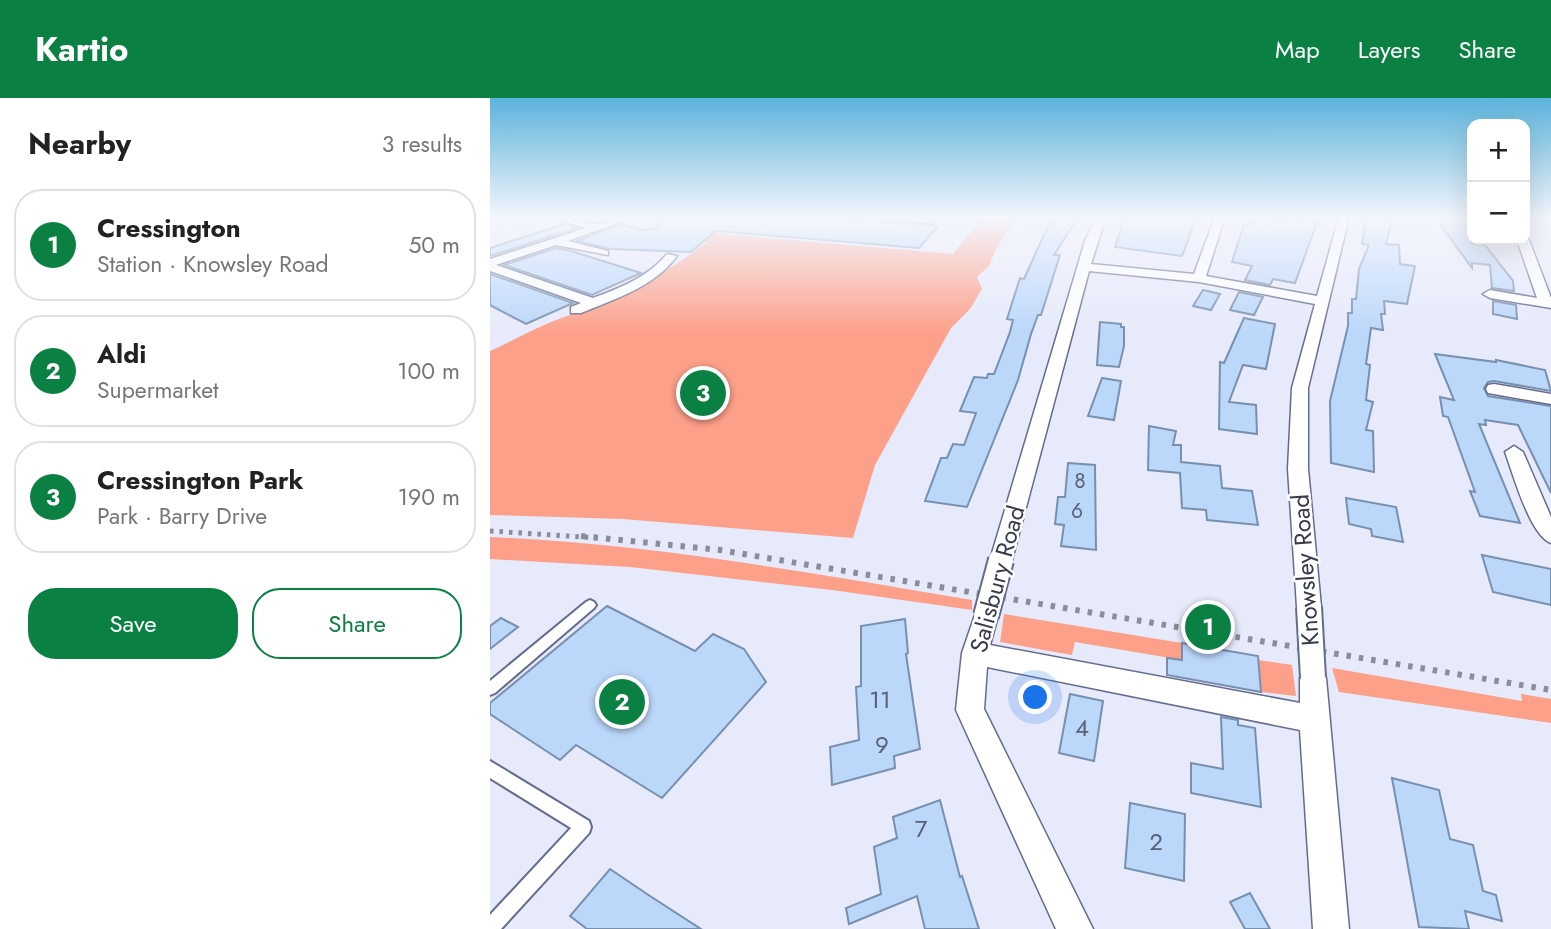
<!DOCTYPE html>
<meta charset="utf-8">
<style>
:root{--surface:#fff;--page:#f6f6f6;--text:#222;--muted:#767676;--line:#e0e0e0;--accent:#0b8043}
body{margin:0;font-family:Jost,sans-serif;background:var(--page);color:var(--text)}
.controls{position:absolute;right:21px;top:21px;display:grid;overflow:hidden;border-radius:14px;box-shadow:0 7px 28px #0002}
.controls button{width:63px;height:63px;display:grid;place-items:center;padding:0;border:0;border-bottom:2px solid var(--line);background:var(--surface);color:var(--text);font:35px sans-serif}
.you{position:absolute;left:546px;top:600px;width:24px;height:24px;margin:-18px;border:5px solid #fff;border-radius:50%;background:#1a73e8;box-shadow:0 0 0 10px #1a73e833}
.badge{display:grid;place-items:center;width:46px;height:46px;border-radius:50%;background:var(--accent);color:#fff;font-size:23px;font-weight:700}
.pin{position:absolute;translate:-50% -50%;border:4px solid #fff;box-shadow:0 2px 7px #0006}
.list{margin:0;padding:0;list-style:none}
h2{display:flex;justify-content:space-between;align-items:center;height:91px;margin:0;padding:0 28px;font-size:30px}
h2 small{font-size:23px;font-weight:400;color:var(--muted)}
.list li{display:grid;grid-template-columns:46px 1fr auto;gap:21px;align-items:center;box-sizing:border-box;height:112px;margin:0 14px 14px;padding:0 14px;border:2px solid var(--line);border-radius:28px}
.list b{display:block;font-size:26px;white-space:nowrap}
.list p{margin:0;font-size:23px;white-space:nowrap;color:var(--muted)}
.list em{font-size:23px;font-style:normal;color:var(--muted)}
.actions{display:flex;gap:14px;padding:21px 28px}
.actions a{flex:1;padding:16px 0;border:2px solid var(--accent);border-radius:28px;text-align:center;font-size:24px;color:var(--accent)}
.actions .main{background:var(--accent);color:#fff}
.map{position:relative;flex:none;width:1061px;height:831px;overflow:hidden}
header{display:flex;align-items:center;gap:42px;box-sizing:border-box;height:98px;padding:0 35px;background:var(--accent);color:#fff}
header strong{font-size:33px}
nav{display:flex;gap:38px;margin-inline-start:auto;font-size:24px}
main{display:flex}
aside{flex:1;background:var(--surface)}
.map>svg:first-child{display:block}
</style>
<header>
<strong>Kartio</strong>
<nav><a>Map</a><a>Layers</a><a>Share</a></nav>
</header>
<main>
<aside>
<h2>Nearby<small>3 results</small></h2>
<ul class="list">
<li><span class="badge">1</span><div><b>Cressington</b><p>Station · Knowsley Road</p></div><em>50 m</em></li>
<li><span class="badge">2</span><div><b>Aldi</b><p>Supermarket</p></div><em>100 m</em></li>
<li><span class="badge">3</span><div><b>Cressington Park</b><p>Park · Barry Drive</p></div><em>190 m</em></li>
</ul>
<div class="actions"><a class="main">Save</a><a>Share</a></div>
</aside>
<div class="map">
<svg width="1061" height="831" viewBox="0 0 1061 831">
<rect width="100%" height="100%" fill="#e6eafa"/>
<g fill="#fda08a">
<path d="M 214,119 L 230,119 L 208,134 L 463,156 L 493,119 L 527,119 L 507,149 L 499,168 L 487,179 L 492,191 L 480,211 L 461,230 L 385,367 L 363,440 L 133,421 L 0,417 L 0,253 C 24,242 49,228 74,219 C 126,200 174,178 217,144 L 178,140 Z"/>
<path d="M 0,439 C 162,446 322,475 482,502 L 482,512 L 342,492 L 140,469 L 0,461 Z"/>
<path d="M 514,516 L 692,545 L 692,562 L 585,544 L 582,557 L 510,544 Z"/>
<path d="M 768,562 L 802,567 L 806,598 L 771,594 Z"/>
<path d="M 842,570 L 1032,603 L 1031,596 L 1061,601 L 1061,625 L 849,594 Z"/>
</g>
<g fill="#bbd7fa" stroke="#7890ae" stroke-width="2">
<path d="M 171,119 L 335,119 L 448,128 L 429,150 L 226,133 L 201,154 L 120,151 L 87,143 L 132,126 L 150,132 L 167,130 Z"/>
<path d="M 562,119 L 586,119 L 587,121 L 564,157 L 570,157 L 551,217 L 548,217 L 541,236 L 528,282 L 477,409 L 435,403 L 451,360 L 457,360 L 463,346 L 474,347 L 486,315 L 470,313 L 484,279 L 497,280 L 498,276 L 504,276 L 520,234 L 523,222 L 517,221 L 530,180 L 534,181 Z"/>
<path d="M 635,119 L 681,119 L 706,121 L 692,158 L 625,149 Z"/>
<path d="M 764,119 L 808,123 L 810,119 L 829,119 L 805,185 L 783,181 L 780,187 L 755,182 L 762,168 L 742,164 L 754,126 L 761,127 Z"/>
<path d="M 876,119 L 903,119 L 896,146 L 909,147 L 910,166 L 925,168 L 917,206 L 894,203 L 895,216 L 891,216 L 893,232 L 881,230 L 876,266 L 880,267 L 876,302 L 883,304 L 876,332 L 883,333 L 884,374 L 841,365 L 840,303 L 858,228 L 858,215 L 862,215 L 862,201 L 866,201 L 869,171 L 879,147 L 872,146 Z"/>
<path d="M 945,119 L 982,119 L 982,146 L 995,147 L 1023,183 L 1024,193 L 1002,190 L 1000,167 L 982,165 L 982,170 Z"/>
<path d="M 74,126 L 87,130 L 0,158 L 0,150 Z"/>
<path d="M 66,150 L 78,152 L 151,175 L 102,197 L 14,167 Z"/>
<path d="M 0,176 L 83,205 L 36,226 L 0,207 Z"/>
<path d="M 713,192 L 730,196 L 721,212 L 703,208 Z"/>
<path d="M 749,194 L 773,199 L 764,217 L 740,212 Z"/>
<path d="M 1003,203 L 1026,207 L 1027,221 L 1003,216 Z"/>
<path d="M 754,220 L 785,226 L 776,271 L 753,267 L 739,304 L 766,307 L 767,336 L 729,331 L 730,264 L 734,265 Z"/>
<path d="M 610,224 L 631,226 L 631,229 L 634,229 L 634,248 L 629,269 L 607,267 Z"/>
<path d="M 945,256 L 1006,264 L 1006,262 L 1055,272 L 1061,293 L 1004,283 L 998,284 L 994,290 L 998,298 L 1061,308 L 1061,395 L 1028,327 L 995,322 L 996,327 L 989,326 L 1030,425 L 990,418 L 980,393 L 985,394 L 958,319 L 953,318 L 950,299 L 964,302 Z"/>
<path d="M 612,280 L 631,283 L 624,322 L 598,318 Z"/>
<path d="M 659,328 L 686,333 L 683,347 L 691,347 L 691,364 L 730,368 L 732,390 L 762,393 L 768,427 L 717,422 L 716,412 L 692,410 L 690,375 L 658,372 Z"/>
<path d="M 578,365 L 605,367 L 606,452 L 571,448 L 574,427 L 565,426 L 568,399 L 575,399 Z"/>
<path d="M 856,400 L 906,409 L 913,444 L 882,438 L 881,431 L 859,426 Z"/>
<path d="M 992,457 L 1061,471 L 1061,507 L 1003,494 Z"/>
<path d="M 117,508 L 205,553 L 223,536 L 254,551 L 276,584 L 172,700 L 86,647 L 70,662 L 0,616 L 0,605 Z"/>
<path d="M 11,520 L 28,529 L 0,551 L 0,528 Z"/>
<path d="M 415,521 L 418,555 L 416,556 L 430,651 L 404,658 L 405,670 L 342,687 L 340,649 L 369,642 L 366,589 L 371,588 L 371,528 Z"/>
<path d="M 692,545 L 768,558 L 771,594 L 677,577 L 677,560 L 692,562 Z"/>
<path d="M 580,596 L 613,603 L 604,663 L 569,655 Z"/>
<path d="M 731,619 L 748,622 L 748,627 L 765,630 L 771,709 L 701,695 L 701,665 L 733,671 Z"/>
<path d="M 902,680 L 949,692 L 960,741 L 983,747 L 993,793 L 1006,797 L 1012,823 L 975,813 L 979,831 L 929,829 Z"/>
<path d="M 450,702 L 470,779 L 472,778 L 489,831 L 435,831 L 427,798 L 359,826 L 356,810 L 391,796 L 384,749 L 407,740 L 403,719 Z"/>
<path d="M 640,705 L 695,716 L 694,783 L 635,770 Z"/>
<path d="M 120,771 L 160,798 L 211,831 L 97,831 L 80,818 Z"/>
<path d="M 760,795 L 780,831 L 755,831 L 740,804 Z"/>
</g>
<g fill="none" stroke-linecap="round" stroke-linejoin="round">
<defs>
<g id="service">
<path d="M 386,119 L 408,119 L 445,123 L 442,125 Z"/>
<path d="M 100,502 L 104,504 L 106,507 L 104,510 L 5,595 L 0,597 L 0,583 L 96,504 Z"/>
<path d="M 0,663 L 99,723 L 101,729 L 99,735 L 11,831 L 0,831 L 0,817 L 81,730 L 0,680 Z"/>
</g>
<g id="minor">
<path d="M 61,119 C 77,119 91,125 106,126 C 117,126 130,119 144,119 L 78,143 L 118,153 L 118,157 L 66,147 L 6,167 L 103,200 C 130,190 158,179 177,156 L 187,158 C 164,189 125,201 91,215 L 81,215 L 81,209 L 91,205 L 0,173 L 0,161 L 96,130 Z"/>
<path d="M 606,119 L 616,119 L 601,166 L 704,176 L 725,119 L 735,119 L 716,178 L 827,198 L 849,119 L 859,119 L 818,290 L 818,371 L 831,509 L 828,516 L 819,519 L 810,516 L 807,509 L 798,371 L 802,290 L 825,206 L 709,184 L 599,173 L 522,462 L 519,468 L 511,470 L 503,468 L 500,462 L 595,143 Z"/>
<path d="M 1035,139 L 1039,142 L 1061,200 L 1061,210 L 1000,200 L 993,196 L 1000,192 L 1047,200 L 1027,142 L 1035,142 Z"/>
<path d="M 1004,286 L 1061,296 L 1061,306 L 998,295 L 996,291 L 998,287 Z"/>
<path d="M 1024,348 L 1033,354 L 1061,419 L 1061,445 C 1040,438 1023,375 1015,354 Z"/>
<path d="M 496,508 L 505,511 L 508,518 L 500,547 L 810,605 L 810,580 L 813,572 L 823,568 L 833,572 L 836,580 L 859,831 L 823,831 L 810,632 L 497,569 L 494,611 L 603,831 L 566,831 L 466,612 L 472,555 L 487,511 Z"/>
</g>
</defs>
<use href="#service" stroke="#646c8d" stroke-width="4"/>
<use href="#minor" stroke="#646c8d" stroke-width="3"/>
<use href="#service" fill="#fff" fill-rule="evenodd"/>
<use href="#minor" fill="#fff" fill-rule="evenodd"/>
<path stroke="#898d9c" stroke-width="5" stroke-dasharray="3.5 6" stroke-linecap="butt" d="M 0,433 L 109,440"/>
<path stroke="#898d9c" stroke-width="6" stroke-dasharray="4.5 8" stroke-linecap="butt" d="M 91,438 L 230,452 L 1061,592"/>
<defs>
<g id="minor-bridge">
<path d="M 819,509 L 823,580"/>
<path d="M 496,518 L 511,462"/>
</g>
</defs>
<use href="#minor-bridge" stroke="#646c8d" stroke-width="28" stroke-linecap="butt"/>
<use href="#minor-bridge" stroke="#fff" stroke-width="24"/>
</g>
<linearGradient id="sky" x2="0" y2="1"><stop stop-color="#5cb3dc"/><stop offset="0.51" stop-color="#f4f6fd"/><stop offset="1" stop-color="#f4f6fd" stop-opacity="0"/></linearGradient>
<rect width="1061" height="235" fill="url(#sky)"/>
<g text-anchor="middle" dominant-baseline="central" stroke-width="5" stroke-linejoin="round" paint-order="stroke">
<g font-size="21" fill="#586175">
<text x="590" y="383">8</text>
<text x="587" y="413">6</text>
</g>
<g font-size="24" fill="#373a49" stroke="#fff">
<text transform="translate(815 472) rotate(-94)">Knowsley Road</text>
<text transform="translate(507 481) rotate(-75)">Salisbury Road</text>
</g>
<g font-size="24" fill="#586175">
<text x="390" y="601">11</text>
<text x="592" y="629">4</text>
<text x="392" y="646">9</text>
<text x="431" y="730">7</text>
<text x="666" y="743">2</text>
</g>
</g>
</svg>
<div class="controls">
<button>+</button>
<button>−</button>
</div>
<div class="you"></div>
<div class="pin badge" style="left:718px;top:529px">1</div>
<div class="pin badge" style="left:132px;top:604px">2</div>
<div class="pin badge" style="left:213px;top:295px">3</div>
</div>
</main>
